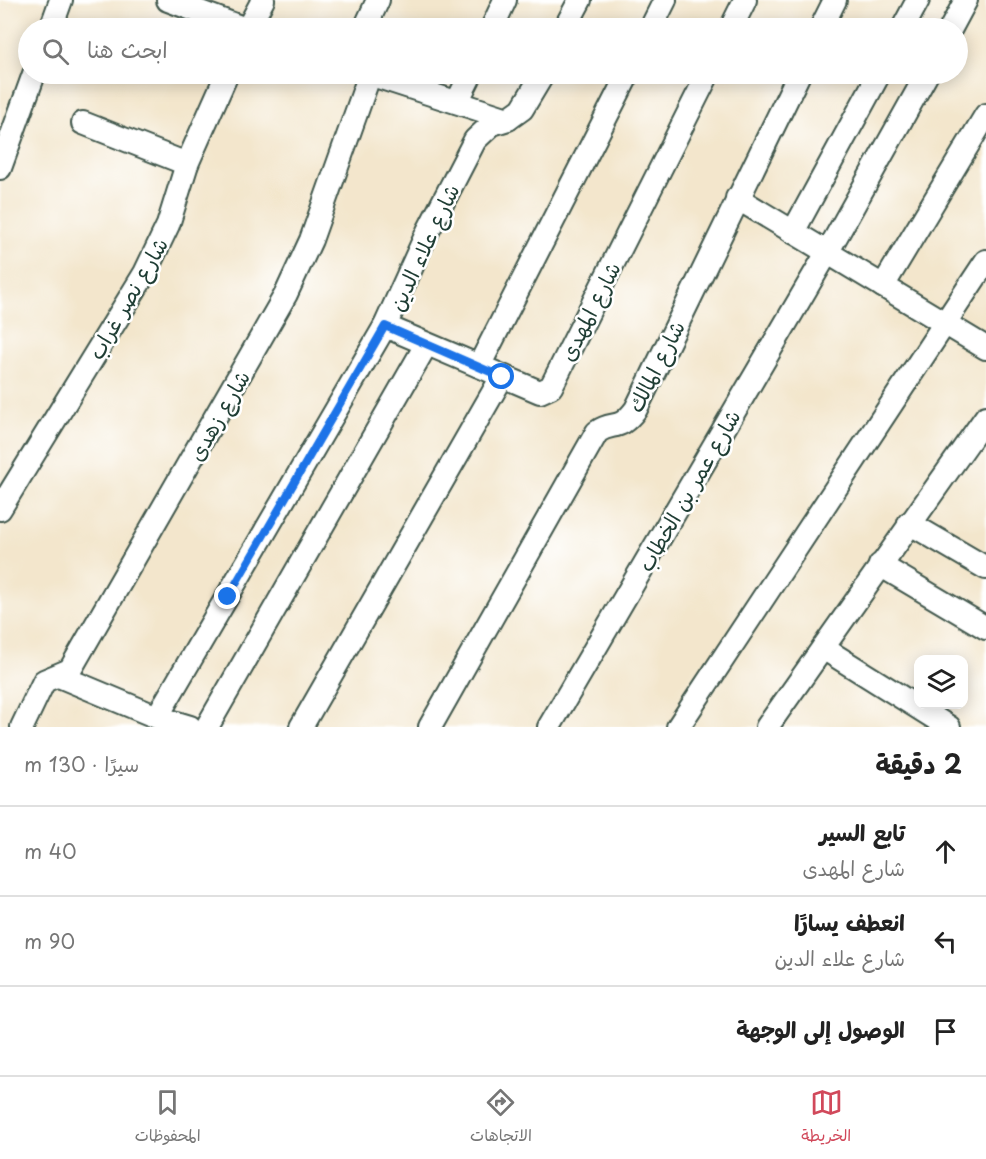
<!DOCTYPE html>
<html lang="ar">
<meta charset="utf-8">
<style>
:root{--surface:#fff;--page:#f2f2f2;--text:#222;--muted:#767676;--line:#e0e0e0;--accent:#d1495b}
body{margin:0;font-family:"Playpen Sans","Playpen Sans Arabic",sans-serif;background:var(--page);color:var(--text);direction:rtl}
.controls{position:absolute;right:18px;bottom:18px;display:grid;overflow:hidden;border-radius:12px;box-shadow:0 3px 15px #0003}
.controls button{width:54px;height:54px;display:grid;place-items:center;padding:0;border:0;border-bottom:2px solid var(--line);background:var(--surface);color:var(--text);font:30px sans-serif}
.stop{position:absolute;width:18px;height:18px;margin:-14px;border:4px solid #1a73e8;border-radius:50%;background:#fff}
.stop.end{background:#1a73e8;border-color:#fff;box-shadow:0 2px 6px #0008}
.list{margin:0;padding:0;list-style:none}
h2{display:flex;justify-content:space-between;align-items:center;height:78px;margin:0;padding:0 24px;font-size:26px}
h2 small{font-size:20px;font-weight:400;color:var(--muted)}
.list li{display:grid;grid-template-columns:39px 1fr auto;gap:18px;align-items:center;box-sizing:border-box;height:90px;padding:0 24px;border-top:2px solid var(--line)}
.list b{display:block;font-size:22px;white-space:nowrap}
.list p{margin:0;font-size:20px;white-space:nowrap;color:var(--muted)}
.list em{font-size:20px;font-style:normal;color:var(--muted)}
.icon{flex:none;width:33px;height:33px;fill:none;stroke:currentColor;stroke-width:2;stroke-linecap:round;stroke-linejoin:round}
.map{position:relative;flex:none;width:986px;height:727px;overflow:hidden;direction:ltr}
.search{position:absolute;background:var(--surface);box-shadow:0 3px 15px #0003;left:18px;right:18px;top:18px;height:66px;display:flex;align-items:center;gap:15px;box-sizing:border-box;padding:0 21px;border-radius:33px;color:var(--muted);font-size:22px}
.sheet{height:348px;background:var(--surface)}
nav{display:flex;justify-content:space-around;align-items:center;box-sizing:border-box;height:84px;border-top:2px solid var(--line);background:var(--surface);font-size:16px;color:var(--muted)}
nav a{display:grid;justify-items:center;gap:3px}
nav .on{color:var(--accent)}
.map>svg:first-child{display:block}
</style>
<div class="map">
<svg width="986" height="727" viewBox="0 0 986 727">
<rect width="100%" height="100%" fill="#fff"/>
<filter id="ink" filterUnits="userSpaceOnUse"><feTurbulence type="fractalNoise" baseFrequency=".0167" numOctaves="2"/><feDisplacementMap in="SourceGraphic" scale="12" xChannelSelector="R" yChannelSelector="G"/><feConvolveMatrix kernelMatrix="1 2 1 2 8 2 1 2 1" color-interpolation-filters="sRGB"/></filter>
<filter id="wash" filterUnits="userSpaceOnUse"><feTurbulence type="fractalNoise" baseFrequency=".008" numOctaves="4" result="noise"/><feDisplacementMap in="SourceGraphic" scale="24" xChannelSelector="R" yChannelSelector="G"/><feGaussianBlur stdDeviation="1.35" result="paint"/><feColorMatrix in="noise" values="0 0 0 0 0 0 0 0 0 0 0 0 0 0 0 0 0 1.4 0 .05"/><feComposite in="paint" operator="in"/></filter>
<g filter="url(#wash)">
<rect width="100%" height="100%" fill="#f3e6cc"/>
</g>
<g filter="url(#ink)">
<g fill="none" stroke-linecap="round" stroke-linejoin="round">
<defs>
<g id="minor">
<path d="M 168,0 L 243,28"/>
<path d="M 51,28 L 61,0"/>
<path d="M 248,28 L 263,0"/>
<path d="M 365,28 L 378,0"/>
<path d="M 492,28 L 505,0"/>
<path d="M 565,28 L 580,0"/>
<path d="M 651,28 L 665,0"/>
<path d="M 731,28 L 745,0"/>
<path d="M 821,28 L 835,0"/>
<path d="M 903,28 L 918,0"/>
<path d="M 951,28 L 966,0"/>
<path d="M 369,74 L 508,119"/>
<path d="M 457,102 L 471,74"/>
<path d="M 83,123 L 187,164"/>
<path d="M 0,168 L 34,74"/>
<path d="M 737,198 L 986,348"/>
<path d="M 793,232 L 879,74"/>
<path d="M 883,286 L 986,115"/>
<path d="M 385,326 L 540,392 L 551,387 L 708,74"/>
<path d="M 479,366 L 628,74"/>
<path d="M 0,509 L 145,273 L 168,225 L 187,164 L 227,74"/>
<path d="M 909,523 L 986,568"/>
<path d="M 880,565 L 986,628"/>
<path d="M 823,648 L 949,727"/>
<path d="M 59,676 L 157,717 L 190,727"/>
<path d="M 157,717 L 385,326 L 428,231 L 475,140 L 492,124 L 508,119 L 522,109 L 543,74"/>
<path d="M 22,727 L 44,681 L 70,670 L 286,294 L 311,240 L 370,74"/>
<path d="M 207,727 L 426,345"/>
<path d="M 301,727 L 502,377"/>
<path d="M 430,727 L 597,432 C 614,420 618,433 636,409 L 799,74"/>
<path d="M 549,727 L 827,253 L 927,74"/>
<path d="M 678,727 L 986,261"/>
<path d="M 767,727 L 986,417"/>
</g>
</defs>
<use href="#minor" stroke="#3f564b" stroke-width="26"/>
<use href="#minor" stroke="#fff" stroke-width="22"/>
</g>
</g>
<g fill="none" stroke-linecap="round" stroke-linejoin="round" filter="url(#ink)">
<path stroke="#1a73e8" stroke-width="8" d="M 228,597 L 385,326 L 502,377"/>
</g>
<g text-anchor="middle" dominant-baseline="central" stroke-width="5" stroke-linejoin="round" paint-order="stroke">
<g font-size="21" fill="#1f3d34" stroke="#fff">
<text transform="translate(423 247) rotate(-65)">شارع علاء الدين</text>
<text transform="translate(127 298) rotate(-60)">شارع نصر غراب</text>
<text transform="translate(589 311) rotate(-63)">شارع المهدى</text>
<text transform="translate(655 366) rotate(-63)">شارع المالك</text>
<text transform="translate(218 415) rotate(-60)">شارع زهدى</text>
<text transform="translate(688 490) rotate(-60)">شارع عمر بن الخطاب</text>
</g>
</g>
</svg>
<div class="controls">
<button><svg class="icon" aria-label="layers" viewBox="0 0 24 24"><path d="M12 4l9 5-9 5-9-5zM3 14l9 5 9-5"/></svg></button>
</div>
<div class="stop" style="left:502px;top:377px"></div>
<div class="stop end" style="left:228px;top:597px"></div>
<div class="search"><svg class="icon" aria-label="search" viewBox="0 0 24 24"><circle cx="10" cy="10" r="6"/><path d="M15 15l6 6"/></svg>ابحث هنا</div>
</div>
<section class="sheet">
<h2>2 دقيقة<small>سيرًا · 130 m</small></h2>
<ul class="list">
<li><svg class="icon" aria-label="ahead" viewBox="0 0 24 24"><path d="M12 20V5M6 11l6-6 6 6"/></svg><div><b>تابع السير</b><p>شارع المهدى</p></div><em>40 m</em></li>
<li><svg class="icon" aria-label="left" viewBox="0 0 24 24"><path d="M17 20v-9H6M10 6l-5 5 5 5"/></svg><div><b>انعطف يسارًا</b><p>شارع علاء الدين</p></div><em>90 m</em></li>
<li><svg class="icon" aria-label="arrive" viewBox="0 0 24 24"><path d="M6 21V4h12l-3 4 3 4H6"/></svg><div><b>الوصول إلى الوجهة</b></div></li>
</ul>
</section>
<nav>
<a class="on"><svg class="icon" aria-label="map" viewBox="0 0 24 24"><path d="M3 6l6-2 6 2 6-2v14l-6 2-6-2-6 2zM9 4v14M15 6v14"/></svg>الخريطة</a>
<a><svg class="icon" aria-label="directions" viewBox="0 0 24 24"><path d="M12 3l9 9-9 9-9-9zM9 14v-3h6M13 9l2 2-2 2"/></svg>الاتجاهات</a>
<a><svg class="icon" aria-label="saved" viewBox="0 0 24 24"><path d="M7 4h10v16l-5-4-5 4z"/></svg>المحفوظات</a>
</nav>
